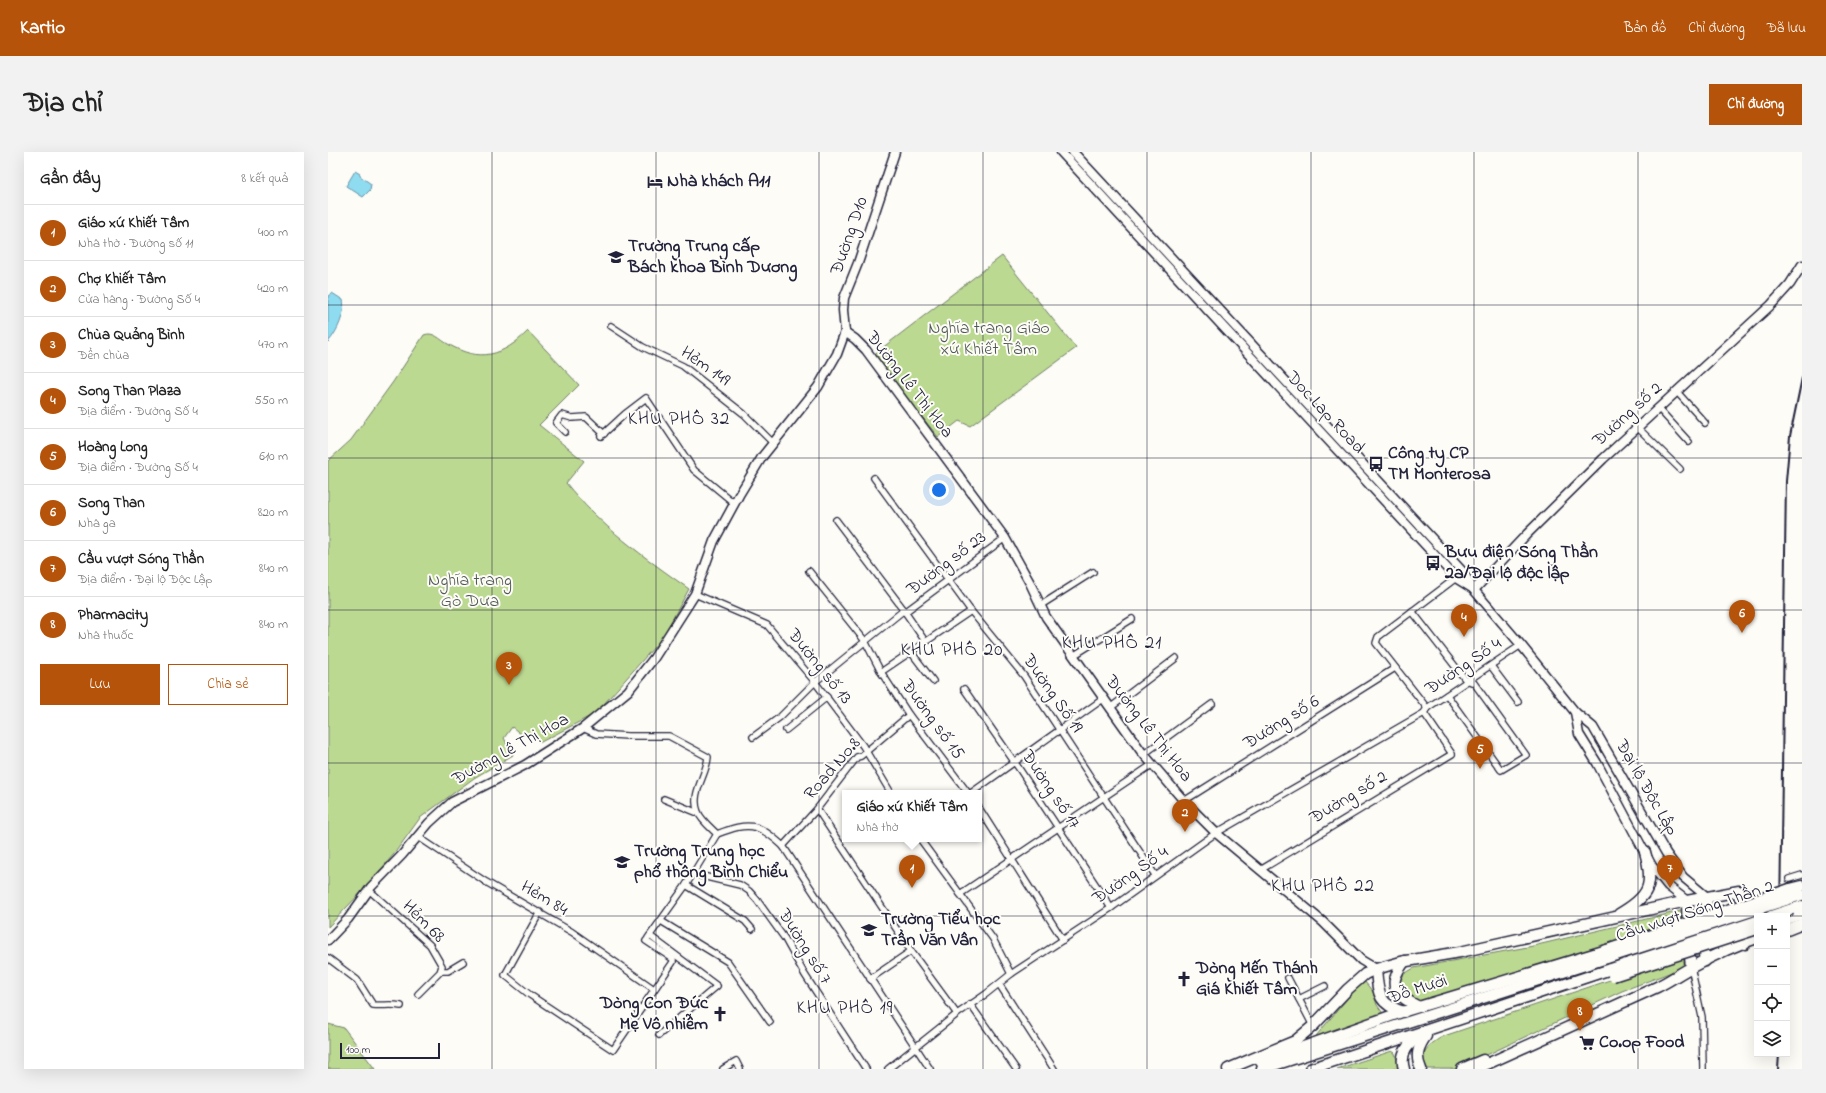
<!DOCTYPE html>
<html lang="vi">
<meta charset="utf-8">
<style>
:root{--surface:#fff;--page:#f2f2f2;--text:#222;--muted:#767676;--line:#e0e0e0;--accent:#b45309}
body{margin:0;font-family:"Indie Flower",sans-serif;background:var(--page);color:var(--text)}
.controls{position:absolute;right:12px;bottom:12px;display:grid;overflow:hidden;border-radius:0px;box-shadow:0 4px 16px #0002}
.controls button{width:36px;height:36px;display:grid;place-items:center;padding:0;border:0;border-bottom:1px solid var(--line);background:var(--surface);color:var(--text);font:20px sans-serif}
.scale{position:absolute;left:12px;bottom:10px;width:100px;box-sizing:border-box;padding-left:4px;border:2px solid #22223b;border-top:0;font-size:11px;line-height:14px;white-space:nowrap;color:#22223b;-webkit-text-stroke:3px #fdfcf7;paint-order:stroke}
.you{position:absolute;left:611px;top:338px;width:14px;height:14px;margin:-10px;border:3px solid #fff;border-radius:50%;background:#1a73e8;box-shadow:0 0 0 6px #1a73e833}
.badge{display:grid;place-items:center;width:26px;height:26px;border-radius:50%;background:var(--accent);color:#fff;font-size:13px;font-weight:700}
.pin{position:absolute;translate:-50% -33px;filter:drop-shadow(0 1px 2px #0008)}
.pin::after{content:'';position:absolute;top:21px;width:14px;height:12px;background:inherit;clip-path:polygon(0 0,100% 0,50% 100%)}
.popup{position:absolute;left:514px;top:638px;width:140px;height:52px;box-sizing:border-box;display:grid;place-content:center;border-radius:0px;background:var(--surface);filter:drop-shadow(0 1px 3px #0005);font-size:13px;white-space:nowrap;color:var(--muted)}
.popup b{font-size:15px;color:var(--text)}
.popup::after{content:'';position:absolute;left:50%;top:100%;margin-left:-8px;border:8px solid transparent;border-top-color:var(--surface)}
.list{margin:0;padding:0;list-style:none}
h2{display:flex;justify-content:space-between;align-items:center;height:52px;margin:0;padding:0 16px;font-size:17px}
h2 small{font-size:13px;font-weight:400;color:var(--muted)}
.list li{display:grid;grid-template-columns:26px 1fr auto;gap:12px;align-items:center;box-sizing:border-box;height:56px;padding:0 16px;border-top:1px solid var(--line)}
.list b{display:block;font-size:15px;white-space:nowrap}
.list p{margin:0;font-size:13px;white-space:nowrap;color:var(--muted)}
.list em{font-size:13px;font-style:normal;color:var(--muted)}
.actions{display:flex;gap:8px;padding:12px 16px}
.actions a{flex:1;padding:9px 0;border:1px solid var(--accent);border-radius:0px;text-align:center;font-size:14px;color:var(--accent)}
.actions .main{background:var(--accent);color:#fff}
.icon{flex:none;width:22px;height:22px;fill:none;stroke:currentColor;stroke-width:2;stroke-linecap:round;stroke-linejoin:round}
.map{position:relative;flex:none;width:1474px;height:917px;overflow:hidden;border-radius:0px}
header{display:flex;align-items:center;gap:24px;box-sizing:border-box;height:56px;padding:0 20px;background:var(--accent);color:#fff}
header strong{font-size:19px}
nav{display:flex;gap:22px;margin-inline-start:auto;font-size:14px}
.intro{display:flex;align-items:center;justify-content:space-between;box-sizing:border-box;height:96px;padding:0 24px}
h1{margin:0;font-size:28px}
.button{padding:10px 18px;border-radius:0px;background:var(--accent);color:#fff;font-size:14px;font-weight:700}
main{display:flex;gap:24px;padding:0 24px}
aside{flex:1;background:var(--surface);border-radius:0px;box-shadow:0 4px 16px #0002}
.map>svg:first-child{display:block}
</style>
<header>
<strong>Kartio</strong>
<nav><a>Bản đồ</a><a>Chỉ đường</a><a>Đã lưu</a></nav>
</header>
<div class="intro"><h1>Địa chỉ</h1><a class="button">Chỉ đường</a></div>
<main>
<aside>
<h2>Gần đây<small>8 kết quả</small></h2>
<ul class="list">
<li><span class="badge">1</span><div><b>Giáo xứ Khiết Tâm</b><p>Nhà thờ · Đường số 11</p></div><em>400 m</em></li>
<li><span class="badge">2</span><div><b>Chợ Khiết Tâm</b><p>Cửa hàng · Đường Số 4</p></div><em>420 m</em></li>
<li><span class="badge">3</span><div><b>Chùa Quảng Bình</b><p>Đền chùa</p></div><em>470 m</em></li>
<li><span class="badge">4</span><div><b>Song Than Plaza</b><p>Địa điểm · Đường Số 4</p></div><em>550 m</em></li>
<li><span class="badge">5</span><div><b>Hoàng Long</b><p>Địa điểm · Đường Số 4</p></div><em>610 m</em></li>
<li><span class="badge">6</span><div><b>Song Than</b><p>Nhà ga</p></div><em>820 m</em></li>
<li><span class="badge">7</span><div><b>Cầu vượt Sóng Thần</b><p>Địa điểm · Đại lộ Độc Lập</p></div><em>840 m</em></li>
<li><span class="badge">8</span><div><b>Pharmacity</b><p>Nhà thuốc</p></div><em>840 m</em></li>
</ul>
<div class="actions"><a class="main">Lưu</a><a>Chia sẻ</a></div>
</aside>
<div class="map">
<svg width="1474" height="917" viewBox="0 0 1474 917">
<rect width="100%" height="100%" fill="#fdfcf7"/>
<filter id="ink" filterUnits="userSpaceOnUse"><feTurbulence type="fractalNoise" baseFrequency=".025" numOctaves="2"/><feDisplacementMap in="SourceGraphic" scale="8" xChannelSelector="R" yChannelSelector="G"/><feConvolveMatrix kernelMatrix="1 2 1 2 8 2 1 2 1" color-interpolation-filters="sRGB"/></filter>
<g filter="url(#ink)">
<g fill="#bcd991" stroke="#6f7e66">
<path d="M 674,104 L 748,196 L 642,274 L 631,269 L 610,285 L 545,203 Z"/>
<path d="M 200,179 L 251,233 L 211,273 L 256,309 L 238,331 C 271,373 317,406 361,437 L 334,486 L 268,561 L 213,590 L 203,581 L 194,583 L 184,575 L 176,586 L 185,603 L 146,626 L 92,666 L 66,702 L 36,737 L 0,775 L 0,309 L 23,288 L 65,230 L 96,183 C 106,179 112,188 120,192 C 152,211 175,204 200,179 Z"/>
<path d="M 1352,759 L 1355,760 L 1356,767 C 1299,786 1243,804 1186,823 C 1161,831 1105,853 1081,848 L 1071,832 L 1076,822 L 1086,816 L 1205,794 Z"/>
<path d="M 1356,803 L 1356,813 L 1354,816 L 1294,839 L 1129,917 L 1100,917 C 1087,902 1103,891 1116,884 Z"/>
<path d="M 1037,830 L 1045,840 L 1049,853 L 1057,864 L 983,890 L 1028,836 Z"/>
<path d="M 0,872 L 16,876 L 47,917 L 0,917 Z"/>
<path d="M 1064,899 L 1067,901 L 1071,917 L 1009,917 Z"/>
</g>
<g fill="#8fdbef" stroke="#6391a7">
<path d="M 27,19 L 32,22 L 32,24 L 43,32 L 42,38 L 35,45 L 18,34 Z"/>
<path d="M 4,141 L 15,148 C 18,160 9,181 0,190 L 0,144 Z"/>
</g>
<g fill="none" stroke-linecap="round" stroke-linejoin="round">
<defs>
<g id="street">
<path d="M 283,174 L 315,195 L 355,214 L 416,262 L 445,291"/>
<path d="M 1349,240 L 1377,271"/>
<path d="M 1331,257 L 1361,290"/>
<path d="M 1310,276 L 1352,317"/>
<path d="M 237,280 L 228,271 L 234,263 L 244,266 L 258,265 L 276,282"/>
<path d="M 273,284 L 297,262 L 318,246 L 366,318 L 406,351"/>
<path d="M 546,326 L 643,459 L 696,524 L 827,723"/>
<path d="M 508,368 L 576,458"/>
<path d="M 481,419 L 537,489 L 553,520 L 581,563 L 640,641"/>
<path d="M 367,442 L 439,473 L 487,530 L 535,594 L 563,641"/>
<path d="M 713,453 L 765,420"/>
<path d="M 1084,459 L 1137,527 L 1146,531 L 1198,603 L 1173,618 L 1119,543"/>
<path d="M 577,460 L 677,386"/>
<path d="M 577,460 L 597,489"/>
<path d="M 583,500 L 605,529"/>
<path d="M 745,504 L 804,467"/>
<path d="M 1163,514 L 1190,550"/>
<path d="M 553,520 L 643,459"/>
<path d="M 636,537 L 692,618 L 783,756"/>
<path d="M 782,556 L 848,506"/>
<path d="M 1099,556 L 1048,491 L 1050,485 L 1128,426"/>
<path d="M 255,576 L 268,582 L 300,584 L 341,584 L 380,605 C 379,623 362,641 370,660 C 373,668 383,676 389,682"/>
<path d="M 458,578 L 499,545"/>
<path d="M 425,585 L 452,565 L 487,530 L 576,458 L 577,460"/>
<path d="M 816,602 L 884,552"/>
<path d="M 643,641 L 775,547"/>
<path d="M 336,647 L 370,661"/>
<path d="M 856,649 L 1067,516"/>
<path d="M 651,656 L 735,788"/>
<path d="M 489,657 L 583,799 L 629,862"/>
<path d="M 389,682 C 421,670 429,670 455,694 L 602,917"/>
<path d="M 89,684 L 158,730 L 244,780 L 326,837"/>
<path d="M 592,687 L 665,787 L 683,822"/>
<path d="M 455,694 L 489,657 L 529,605 L 533,604 L 581,563"/>
<path d="M 934,717 L 1124,602 L 1096,561"/>
<path d="M 366,722 L 412,733 L 421,739 L 429,748 L 457,787 L 477,823 L 538,917"/>
<path d="M 1461,727 L 1474,723"/>
<path d="M 358,733 L 417,769 L 424,777"/>
<path d="M 41,738 L 102,793 L 114,814 L 112,820 L 90,842"/>
<path d="M 632,742 L 825,612"/>
<path d="M 212,760 L 177,823 L 202,843 L 285,898 L 345,810 L 345,807 L 318,789"/>
<path d="M 333,769 L 400,810 L 442,870"/>
<path d="M 322,784 L 389,834 L 331,883"/>
<path d="M 320,786 L 358,733 L 389,682"/>
<path d="M 0,806 L 29,828 L 45,853 C 55,854 63,852 73,854"/>
<path d="M 1363,815 L 1374,865 L 1375,917"/>
<path d="M 114,819 L 120,819 L 135,810"/>
<path d="M 960,826 L 985,874"/>
<path d="M 542,827 L 583,799"/>
<path d="M 671,832 L 726,917"/>
<path d="M 971,847 L 997,834"/>
<path d="M 642,852 L 688,917"/>
<path d="M 395,917 L 408,909 L 412,917"/>
<path d="M 560,917 L 629,862 L 658,842 L 683,822 L 783,756 L 888,681 L 1096,561 L 1099,556 L 1193,493"/>
</g>
<g id="secondary">
<path d="M 733,0 L 1128,426 L 1144,436"/>
<path d="M 745,0 L 1135,420 L 1146,438 L 1193,493 L 1247,560 L 1265,575 L 1338,701 L 1355,725 L 1379,745"/>
<path d="M 517,180 L 527,187 L 538,198 L 677,386 L 702,431 L 718,465 L 813,599 L 856,649 L 888,681 L 995,770 L 1033,808 L 1048,817"/>
<path d="M 1146,438 L 1199,382 L 1275,307 L 1443,153 L 1462,132 L 1474,113"/>
<path d="M 1247,560 L 1251,582 L 1269,611 L 1324,714 L 1340,734 L 1359,749"/>
<path d="M 0,788 L 20,767 L 43,735 L 74,703 L 101,671 L 124,650 L 197,613 L 255,576 L 300,539 L 326,506 L 367,442 L 386,389 L 411,343 L 434,305 L 490,235 L 509,202 L 517,180 L 515,158 L 516,146 L 530,111 L 567,0"/>
</g>
<g id="highway">
<path d="M 1462,737 L 1474,734"/>
<path d="M 1464,746 L 1474,743"/>
<path d="M 1359,749 L 1360,785 L 1363,815"/>
<path d="M 1464,757 L 1474,754"/>
<path d="M 1291,762 C 1322,744 1326,733 1317,700"/>
<path d="M 1459,767 L 1474,762"/>
<path d="M 1459,778 L 1474,772"/>
<path d="M 1077,809 C 1058,833 1066,842 1091,855"/>
<path d="M 1377,809 L 1376,802 L 1379,745"/>
<path d="M 1048,817 C 1050,842 1050,852 1076,860"/>
<path d="M 933,910 L 1074,860 L 1279,798"/>
<path d="M 900,917 L 967,889 L 985,874 L 1020,837 L 1037,822 L 1048,817 L 1073,810 L 1132,800 L 1359,749 L 1411,739 L 1417,792"/>
<path d="M 934,917 L 1279,806"/>
<path d="M 982,917 L 1283,817"/>
<path d="M 1076,917 C 1071,901 1081,891 1093,883"/>
<path d="M 1093,917 C 1087,904 1090,895 1098,884"/>
<path d="M 1134,917 L 1155,908"/>
<path d="M 1148,917 L 1329,835 C 1342,829 1352,821 1364,815 C 1384,804 1407,793 1429,786"/>
</g>
</defs>
<use href="#street" stroke="#22223b" stroke-width="8"/>
<use href="#secondary" stroke="#22223b" stroke-width="11"/>
<use href="#highway" stroke="#22223b" stroke-width="13"/>
<use href="#street" stroke="#fdfcf7" stroke-width="5.5"/>
<use href="#secondary" stroke="#fdfcf7" stroke-width="8"/>
<use href="#highway" stroke="#fdfcf7" stroke-width="10"/>
<g stroke="#22223b" stroke-width="2">
<path d="M 1452,764 L 1458,329 L 1462,284 L 1474,226"/>
<path d="M 1450,917 L 1451,902"/>
</g>
<defs>
<g id="highway-bridge">
<path d="M 1443,764 L 1464,757"/>
<path d="M 1279,798 L 1462,737"/>
<path d="M 1279,806 L 1464,746"/>
<path d="M 1283,817 L 1429,769"/>
<path d="M 1285,824 L 1429,777"/>
</g>
</defs>
<use href="#highway-bridge" stroke="#22223b" stroke-width="13" stroke-linecap="butt"/>
<use href="#highway-bridge" stroke="#fdfcf7" stroke-width="10"/>
</g>
</g>
<path fill="none" stroke="#22223b" stroke-width="1" stroke-opacity="0.55" d="M 164,0 L 164,917M 328,0 L 328,917M 491,0 L 491,917M 655,0 L 655,917M 819,0 L 819,917M 983,0 L 983,917M 1146,0 L 1146,917M 1310,0 L 1310,917M 0,153 L 1474,153M 0,306 L 1474,306M 0,458 L 1474,458M 0,611 L 1474,611M 0,764 L 1429,764M 1459,764 L 1474,764"/>
<defs>
<symbol id="hotel-bare" viewBox="-9 -9 18 18"><path d="M-6-4.5h1.5V1H6V5H4.5V3h-9V5H-6ZM-4 0a1.8 1.8 0 1 1 3.6 0ZM.5 0V-2.5h3Q6-2.5 6 0Z" fill="#22223b" stroke="#fdfcf7" stroke-width="2.5" paint-order="stroke"/></symbol>
<symbol id="school-bare" viewBox="-9 -9 18 18"><path d="M0-5L7-2L0 1L-7-2ZM-4 1L0 2.5L4 1V4Q0 6-4 4Z" fill="#22223b" stroke="#fdfcf7" stroke-width="2.5" paint-order="stroke"/></symbol>
<symbol id="bus-bare" viewBox="-9 -9 18 18"><path d="M-5-6H5V4H4V6H2V4H-2V6H-4V4H-5ZM-3.5-4V0h7V-4ZM-3.5 1.2v1.5H-2V1.2ZM2 1.2v1.5H3.5V1.2Z" fill="#22223b" stroke="#fdfcf7" stroke-width="2.5" paint-order="stroke"/></symbol>
<symbol id="church-bare" viewBox="-9 -9 18 18"><path d="M-1.2-6h2.4v3.5h3.3v2.4h-3.3V6h-2.4V-.1h-3.3v-2.4h3.3Z" fill="#22223b" stroke="#fdfcf7" stroke-width="2.5" paint-order="stroke"/></symbol>
<symbol id="supermarket-bare" viewBox="-9 -9 18 18"><path d="M-6-5.5h2.5l.6 2H6L4.5 2H-2.5L-4.4-4H-6ZM-1.5 3.2a1.3 1.3 0 1 0 .1 0ZM3 3.2a1.3 1.3 0 1 0 .1 0Z" fill="#22223b" stroke="#fdfcf7" stroke-width="2.5" paint-order="stroke"/></symbol>
</defs>
<g fill-rule="evenodd">
<use href="#hotel-bare" x="316" y="19" width="22" height="22"/>
<use href="#school-bare" x="277" y="94" width="22" height="22"/>
<use href="#bus-bare" x="1037" y="301" width="22" height="22"/>
<use href="#bus-bare" x="1094" y="400" width="22" height="22"/>
<use href="#school-bare" x="283" y="699" width="22" height="22"/>
<use href="#school-bare" x="530" y="767" width="22" height="22"/>
<use href="#church-bare" x="845" y="816" width="22" height="22"/>
<use href="#church-bare" x="381" y="851" width="22" height="22"/>
<use href="#supermarket-bare" x="1248" y="880" width="22" height="22"/>
</g>
<g text-anchor="middle" dominant-baseline="central" stroke-width="4" stroke-linejoin="round" paint-order="stroke">
<g font-size="18" font-weight="bold" fill="#22223b" stroke="#fdfcf7" text-anchor="start">
<text x="339" y="30">Nhà khách A11</text>
<text x="300" y="95">Trường Trung cấp<tspan x="300" dy="21">Bách khoa Bình Dương</tspan></text>
<text x="1060" y="302">Công ty CP<tspan x="1060" dy="21">TM Monterosa</tspan></text>
<text x="1117" y="401">Bưu điện Sóng Thần<tspan x="1117" dy="21">2a/Đại lộ độc lập</tspan></text>
<text x="306" y="700">Trường Trung học<tspan x="306" dy="21">phổ thông Bình Chiểu</tspan></text>
<text x="553" y="768">Trường Tiểu học<tspan x="553" dy="21">Trần Văn Vân</tspan></text>
<text x="868" y="817">Dòng Mến Thánh<tspan x="868" dy="21">Giá Khiết Tâm</tspan></text>
<text x="380" y="852" text-anchor="end">Dòng Con Đức<tspan x="380" dy="21">Mẹ Vô nhiễm</tspan></text>
<text x="1271" y="891">Co.op Food</text>
</g>
<g font-size="18" fill="#22223b" stroke="#fdfcf7">
<text transform="translate(522 84) rotate(-71)">Đường D10</text>
<text transform="translate(377 215) rotate(35)">Hẻm 149</text>
<text transform="translate(581 233) rotate(52)">Đường Lê Thị Hoa</text>
<text transform="translate(997 261) rotate(47)">Doc Lap Road</text>
<text transform="translate(1300 263) rotate(-42)">Đường số 2</text>
<text transform="translate(619 412) rotate(-37)">Đường số 23</text>
<text transform="translate(491 515) rotate(51)">Đường số 13</text>
<text transform="translate(1136 515) rotate(-34)">Đường Số 4</text>
<text transform="translate(724 542) rotate(55)">Đường Số 19</text>
<text transform="translate(604 568) rotate(54)">Đường số 15</text>
<text transform="translate(954 571) rotate(-32)">Đường số 6</text>
<text transform="translate(820 577) rotate(52)">Đường Lê Thị Hoa</text>
<text transform="translate(183 598) rotate(-29)">Đường Lê Thị Hoa</text>
<text transform="translate(505 617) rotate(-49)">Road No.8</text>
<text transform="translate(1318 636) rotate(60)">Đại lộ Độc Lập</text>
<text transform="translate(722 638) rotate(56)">Đường số 17</text>
<text transform="translate(1021 646) rotate(-31)">Đường số 2</text>
<text transform="translate(803 724) rotate(-35)">Đường Số 4</text>
<text transform="translate(216 747) rotate(31)">Hẻm 84</text>
<text transform="translate(1367 760) rotate(-18)">Cầu vượt Sóng Thần 2</text>
<text transform="translate(95 770) rotate(45)">Hẻm 68</text>
<text transform="translate(476 795) rotate(58)">Đường số 7</text>
<text transform="translate(1090 838) rotate(-18)">Đỗ Mười</text>
</g>
<g font-size="18" fill="#505955" stroke="#fdfcf7">
<text x="661" y="177">Nghĩa trang Giáo<tspan x="661" dy="21">xứ Khiết Tâm</tspan></text>
<text x="142" y="429">Nghĩa trang<tspan x="142" dy="21">Gò Dưa</tspan></text>
</g>
<g font-size="19" letter-spacing="1" fill="#22223b" stroke="#fdfcf7">
<text x="351" y="267">KHU PHỐ 32</text>
<text x="784" y="491">KHU PHỐ 21</text>
<text x="624" y="498">KHU PHỐ 20</text>
<text x="995" y="734">KHU PHỐ 22</text>
<text x="517" y="856">KHU PHỐ 19</text>
</g>
</g>
</svg>
<div class="controls">
<button>+</button>
<button>−</button>
<button><svg class="icon" aria-label="locate" viewBox="0 0 24 24"><circle cx="12" cy="12" r="6"/><path d="M12 2v4M12 18v4M2 12h4M18 12h4"/></svg></button>
<button><svg class="icon" aria-label="layers" viewBox="0 0 24 24"><path d="M12 4l9 5-9 5-9-5zM3 14l9 5 9-5"/></svg></button>
</div>
<div class="scale">100 m</div>
<div class="you"></div>
<div class="pin badge" style="left:584px;top:736px">1</div>
<div class="popup"><b>Giáo xứ Khiết Tâm</b>Nhà thờ</div>
<div class="pin badge" style="left:857px;top:680px">2</div>
<div class="pin badge" style="left:181px;top:533px">3</div>
<div class="pin badge" style="left:1136px;top:485px">4</div>
<div class="pin badge" style="left:1152px;top:617px">5</div>
<div class="pin badge" style="left:1414px;top:481px">6</div>
<div class="pin badge" style="left:1342px;top:736px">7</div>
<div class="pin badge" style="left:1252px;top:879px">8</div>
</div>
</main>
